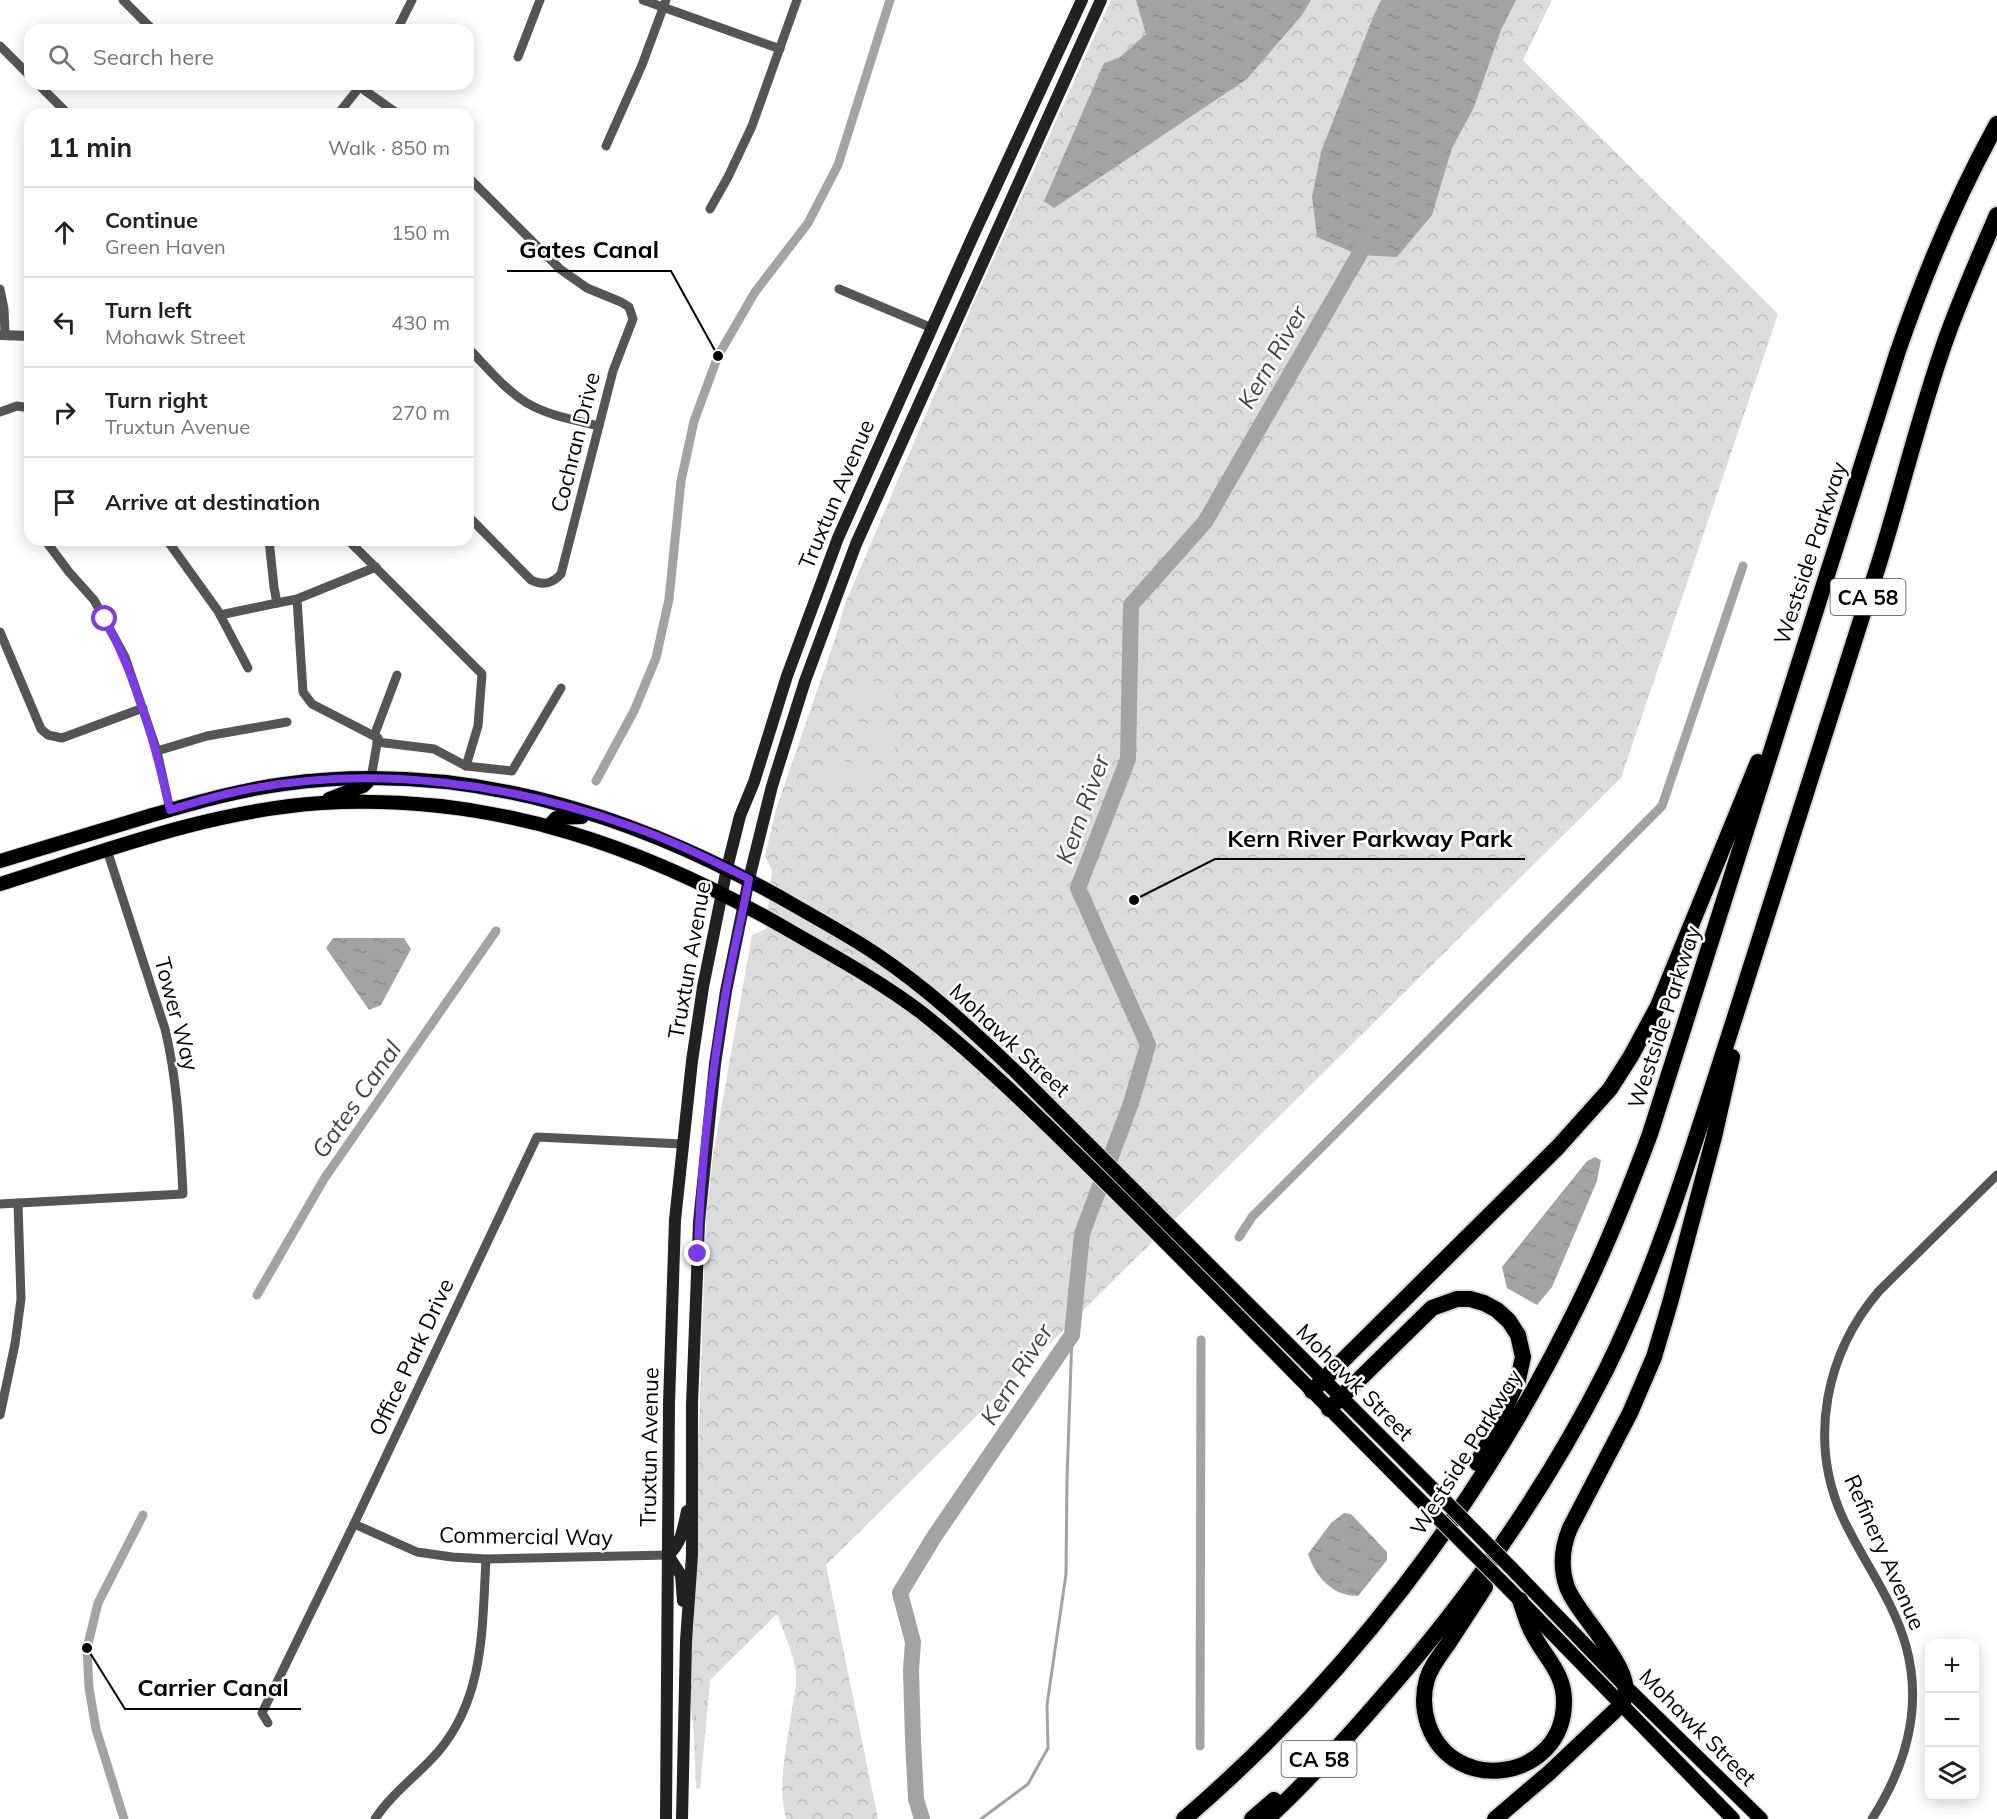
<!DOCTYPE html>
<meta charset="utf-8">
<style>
:root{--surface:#fff;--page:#f2f2f2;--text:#202124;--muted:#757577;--line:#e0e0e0}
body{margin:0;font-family:Mulish,sans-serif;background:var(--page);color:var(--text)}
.controls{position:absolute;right:18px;bottom:18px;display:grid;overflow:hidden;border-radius:12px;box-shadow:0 3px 15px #0003}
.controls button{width:54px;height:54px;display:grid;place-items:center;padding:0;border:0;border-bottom:2px solid var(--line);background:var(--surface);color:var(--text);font:30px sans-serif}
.stop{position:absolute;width:18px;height:18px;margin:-14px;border:4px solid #7c3aed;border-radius:50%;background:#fff}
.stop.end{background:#7c3aed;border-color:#fff;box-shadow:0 2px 6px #0008}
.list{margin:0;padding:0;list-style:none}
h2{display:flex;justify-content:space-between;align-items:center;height:78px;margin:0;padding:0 24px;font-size:26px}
h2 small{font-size:20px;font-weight:400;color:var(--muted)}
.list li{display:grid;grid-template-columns:39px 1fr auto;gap:18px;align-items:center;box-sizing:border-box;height:90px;padding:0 24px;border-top:2px solid var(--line)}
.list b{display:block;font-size:22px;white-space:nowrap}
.list p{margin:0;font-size:20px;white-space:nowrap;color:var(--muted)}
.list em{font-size:20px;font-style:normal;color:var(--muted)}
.icon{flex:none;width:33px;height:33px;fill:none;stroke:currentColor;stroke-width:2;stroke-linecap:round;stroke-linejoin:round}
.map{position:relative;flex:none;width:1997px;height:1819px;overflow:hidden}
.search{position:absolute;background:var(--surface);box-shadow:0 3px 15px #0003;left:24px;top:24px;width:450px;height:66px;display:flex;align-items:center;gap:15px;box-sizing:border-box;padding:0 21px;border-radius:18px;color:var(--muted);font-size:22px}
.panel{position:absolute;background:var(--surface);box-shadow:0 3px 15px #0003;left:24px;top:108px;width:450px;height:438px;border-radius:18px}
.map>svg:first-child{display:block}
</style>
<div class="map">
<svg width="1997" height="1819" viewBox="0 0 1997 1819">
<defs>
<pattern id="grass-tufts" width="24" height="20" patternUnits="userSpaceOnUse" patternTransform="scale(1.5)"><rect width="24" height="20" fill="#dcdcdc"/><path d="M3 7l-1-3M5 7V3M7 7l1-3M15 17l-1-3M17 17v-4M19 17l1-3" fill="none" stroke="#bbb"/></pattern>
<pattern id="forest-crowns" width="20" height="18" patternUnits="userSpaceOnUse" patternTransform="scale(1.5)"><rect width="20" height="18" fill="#dcdcdc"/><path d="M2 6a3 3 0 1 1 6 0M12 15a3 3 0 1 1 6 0" fill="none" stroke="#bbb"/></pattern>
<pattern id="water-ripples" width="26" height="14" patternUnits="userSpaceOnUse" patternTransform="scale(1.5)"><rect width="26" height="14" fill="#a3a3a3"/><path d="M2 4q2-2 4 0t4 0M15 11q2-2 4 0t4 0" fill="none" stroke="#8b8b8b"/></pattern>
</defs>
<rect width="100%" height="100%" fill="#fff"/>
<path fill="url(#grass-tufts)" d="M 692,1629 L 719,1629 L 711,1670 L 700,1789 L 696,1788 L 694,1734 L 690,1697 Z"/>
<path fill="url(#forest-crowns)" d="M 1111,0 L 1552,0 L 1523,60 L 1778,314 L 1621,778 L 826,1565 L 878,1819 L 786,1819 C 777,1783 787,1745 792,1709 C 794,1697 797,1684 796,1672 C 793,1652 784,1633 777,1614 L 693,1697 L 695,1542 L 706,1218 L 713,1155 L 752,935 L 766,929 L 772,870 L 765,856 L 776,809 L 836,636 L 845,604 L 975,299 Z"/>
<g fill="#dcdcdc">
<path d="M 856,676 L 897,689 L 890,710 L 849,697 Z"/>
<path d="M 858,721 L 899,734 L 893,755 L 852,742 Z"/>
<path d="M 829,756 L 870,769 L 863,790 L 822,777 Z"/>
</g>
<g fill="url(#water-ripples)">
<path d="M 1136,0 L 1311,0 L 1302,15 L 1247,79 L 1054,208 L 1044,201 L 1104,63 L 1119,58 L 1146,34 Z"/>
<path d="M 1381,0 L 1516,0 L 1501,30 L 1474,107 L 1452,148 L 1432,215 L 1397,257 L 1359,255 L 1317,237 L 1312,197 L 1321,152 L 1373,17 Z"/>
<path d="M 333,938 L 404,938 L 411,949 L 381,1005 L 369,1010 L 326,948 Z"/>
<path d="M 1595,1157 L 1601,1160 L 1597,1181 L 1552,1287 L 1537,1305 L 1507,1288 L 1502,1267 L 1587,1161 Z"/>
<path d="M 1344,1513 L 1351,1514 L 1387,1552 L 1387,1560 L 1358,1596 C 1332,1596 1316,1577 1308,1554 L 1331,1523 Z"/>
</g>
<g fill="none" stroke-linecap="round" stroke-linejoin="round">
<path stroke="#a3a3a3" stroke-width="3" d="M 981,1819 L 1028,1784 L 1048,1748 L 1047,1705 L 1066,1574 L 1067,1479 L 1072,1335"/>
<g stroke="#a3a3a3" stroke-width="9">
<path d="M 596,781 L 634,711 L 656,658 L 669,599 L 681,481 L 694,421 L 718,356 L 755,292 L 808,223 L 838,165 L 890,0"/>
<path d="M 1239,1237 L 1252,1217 L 1662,806 L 1743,566"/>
<path d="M 257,1295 L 324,1179 L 496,931"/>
<path d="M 1200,1746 L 1201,1340"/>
<path d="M 124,1819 L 96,1729 L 89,1688 L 87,1648 L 98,1603 L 143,1515"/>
</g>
<path stroke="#a3a3a3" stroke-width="16" d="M 922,1819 L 916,1799 L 913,1740 L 911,1670 L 913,1642 L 900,1593 L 934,1537 L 1072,1335 L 1082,1234 L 1131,1103 L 1148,1045 L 1078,888 L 1128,759 L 1131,605 L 1205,522 L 1359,255 L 1365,234"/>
<defs>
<g id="primary">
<path d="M 329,799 L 363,786 L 371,778"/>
<path d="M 549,826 L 556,818 L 582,817"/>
<path d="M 0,861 C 50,846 99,831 149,816 C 194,803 238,790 284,784 C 469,759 641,816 799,908 C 825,923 851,937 876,954 C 927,988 972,1030 1016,1072 L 1444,1500"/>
<path d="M 0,884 C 105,851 212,810 322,803 C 498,793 649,848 799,936 C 841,960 884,984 922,1013 C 991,1068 1053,1131 1116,1193 C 1223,1299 1327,1407 1434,1514"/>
<path d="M 1517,1574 L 1626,1687 L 1761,1819"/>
<path d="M 1508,1588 L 1733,1819"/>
</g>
<g id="motorway">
<path d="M 1312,1391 L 1558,1147 L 1610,1089 L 1631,1056 L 1658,1006 L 1758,762"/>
<path d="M 1329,1409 L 1432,1308 L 1457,1299 L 1470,1299 L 1484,1303 L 1497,1310 L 1509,1321 L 1518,1335 L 1523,1357 L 1518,1380 L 1495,1431 L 1477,1463"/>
<path d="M 1485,1587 C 1473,1606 1460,1625 1448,1644 C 1440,1655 1431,1666 1427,1679 C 1423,1693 1423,1709 1428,1724 C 1453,1797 1563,1780 1564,1703 C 1565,1673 1545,1658 1533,1634 C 1527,1624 1524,1611 1520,1600"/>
<path d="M 1184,1819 C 1345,1681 1478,1507 1572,1317 C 1602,1258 1627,1196 1650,1134 L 1897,354 C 1924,275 1956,198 1997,124"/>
<path d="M 1252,1819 L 1274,1800"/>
<path d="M 1267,1819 C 1309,1780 1347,1738 1384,1695 C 1471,1596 1547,1487 1606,1370 C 1658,1265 1691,1153 1727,1042 C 1779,883 1829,723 1879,563 C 1902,489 1920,412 1946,339 C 1961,297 1979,256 1997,215"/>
<path d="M 1495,1819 L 1549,1773 L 1621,1705 C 1644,1676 1577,1616 1567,1587 C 1560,1567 1562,1547 1570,1528 L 1630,1413 L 1654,1357 L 1670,1303 L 1714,1137 L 1732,1057"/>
</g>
</defs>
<use href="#primary" stroke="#dbdbdb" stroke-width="16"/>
<use href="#motorway" stroke="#dbdbdb" stroke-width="20"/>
<g stroke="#555" stroke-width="9">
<path d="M 123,0 L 153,30"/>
<path d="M 643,0 L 780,49"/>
<path d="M 397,30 L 412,0"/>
<path d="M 0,46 L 30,76"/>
<path d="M 518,57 L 540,0"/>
<path d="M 38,84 L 68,114"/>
<path d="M 360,87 L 398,114"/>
<path d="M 338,114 L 362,84"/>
<path d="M 606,146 L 642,65 L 666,0"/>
<path d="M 468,177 L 560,269 L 587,288 L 621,302 L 629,307 L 633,319 L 613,371 L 561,574 C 552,584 543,586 531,580 L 468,516"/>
<path d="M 710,209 L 728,177 L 752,126 L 797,0"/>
<path d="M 0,289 L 4,309 L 5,334"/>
<path d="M 839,289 L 932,328"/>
<path d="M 468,348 C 486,366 504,389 527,403 C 549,416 575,420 599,426"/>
<path d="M 0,412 L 17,406 L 30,408"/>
<path d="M 45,540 L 69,572 L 94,600 L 125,657 L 157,751 L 170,810"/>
<path d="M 167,540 L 218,611 L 248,668"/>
<path d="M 348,540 L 482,674 L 478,726 L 466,766"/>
<path d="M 297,599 L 303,692 L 312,704 L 378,738 L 371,778"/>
<path d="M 277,603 L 297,599 L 376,567"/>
<path d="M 220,615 L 277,603 L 274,587 L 269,540"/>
<path d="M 0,632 L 41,729 L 48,735 L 62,738 L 143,708"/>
<path d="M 374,736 L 397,675"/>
<path d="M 377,742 L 434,749 L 466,766 L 512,771 L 561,688"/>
<path d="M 157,751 L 207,736 L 287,722"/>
<path d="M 0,1204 L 183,1194 C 180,1138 178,1083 165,1029 L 107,850"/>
<path d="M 0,1415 L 15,1344 L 21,1299 L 18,1203"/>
<path d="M 354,1524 L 417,1552 L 452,1557 L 486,1559 L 668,1555"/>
<path d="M 268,1723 L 262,1713 L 354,1524 L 537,1137 L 682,1144"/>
<path d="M 375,1819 C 392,1793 418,1775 438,1752 C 485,1697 482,1627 486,1559"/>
<path d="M 1872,1819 C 1906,1766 1923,1708 1906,1646 C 1893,1599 1862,1560 1842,1516 C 1808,1439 1826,1353 1879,1291 L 1997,1175"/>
</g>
<path stroke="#555" stroke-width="10" d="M 0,335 L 30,336"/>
<g stroke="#222" stroke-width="12">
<path d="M 668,1555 L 681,1575 L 683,1601"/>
<path d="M 668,1555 C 682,1543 683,1528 687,1511"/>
<path d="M 666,1819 L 669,1403 L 675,1220 L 692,1061 L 703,987 L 727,868 L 740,816 L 754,782 L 787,676 L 838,538 L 973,236 L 1082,0"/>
<path d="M 682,1819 L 686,1641 L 692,1555 L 692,1404 L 699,1222 L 715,1064 L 726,991 L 749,879 L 772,786 L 805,681 L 856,544 L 1101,0"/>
</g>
<use href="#primary" stroke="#000" stroke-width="14"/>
<use href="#motorway" stroke="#000" stroke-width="16"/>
<defs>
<g id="primary-bridge">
<path d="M 1444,1500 L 1517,1574"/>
<path d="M 1434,1514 L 1508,1588"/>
</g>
</defs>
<use href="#primary-bridge" stroke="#dbdbdb" stroke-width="16" stroke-linecap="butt"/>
<use href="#primary-bridge" stroke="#000" stroke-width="14"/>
</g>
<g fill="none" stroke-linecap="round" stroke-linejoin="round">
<path stroke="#7c3aed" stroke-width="8" d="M 105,619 C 138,683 154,741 170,810 C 196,802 222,794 249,789 C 377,765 510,783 633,827 C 673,841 711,860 749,879 C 742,916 733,953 726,991 C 711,1077 700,1167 698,1254"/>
</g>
<g text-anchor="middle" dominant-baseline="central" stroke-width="5" stroke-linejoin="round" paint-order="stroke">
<g fill="#fff" stroke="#4c4c4c" stroke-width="1.5">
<rect x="1830.5" y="579" width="75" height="36" rx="4.5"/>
<rect x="1281.5" y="1741" width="75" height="36" rx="4.5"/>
</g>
<g font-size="21" font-weight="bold" fill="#000">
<text x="1868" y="597">CA 58</text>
<text x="1319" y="1759">CA 58</text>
</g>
<g font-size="22" fill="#000" stroke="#fff">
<text transform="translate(575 442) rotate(-76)">Cochran Drive</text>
<text transform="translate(836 494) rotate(-67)">Truxtun Avenue</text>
<text transform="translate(1810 553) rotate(-72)">Westside Parkway</text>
<text transform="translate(689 960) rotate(-80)">Truxtun Avenue</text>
<text transform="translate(177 1014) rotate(75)">Tower Way</text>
<text transform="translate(1664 1017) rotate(-72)">Westside Parkway</text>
<text transform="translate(1010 1040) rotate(43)">Mohawk Street</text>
<text transform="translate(411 1357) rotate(-65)">Office Park Drive</text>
<text transform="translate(1355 1382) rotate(45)">Mohawk Street</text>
<text transform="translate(649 1447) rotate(-89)">Truxtun Avenue</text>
<text transform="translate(1466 1452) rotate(-58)">Westside Parkway</text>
<text transform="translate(526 1536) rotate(1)">Commercial Way</text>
<text transform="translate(1885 1552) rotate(66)">Refinery Avenue</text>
<text transform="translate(1698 1727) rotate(45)">Mohawk Street</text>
</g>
<g font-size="24" font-style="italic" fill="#444" stroke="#fff">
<text transform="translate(1272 357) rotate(-60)">Kern River</text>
<text transform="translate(1082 809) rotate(-70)">Kern River</text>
<text transform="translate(356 1099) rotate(-55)">Gates Canal</text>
<text transform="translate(1016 1374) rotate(-58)">Kern River</text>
</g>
</g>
<path fill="none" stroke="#000" stroke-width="2" d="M718 356L671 271H507M1134 900L1215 859H1525M87 1648L125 1709H301"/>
<g fill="#000" stroke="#fff" stroke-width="2">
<circle cx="718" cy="356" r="6"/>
<circle cx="1134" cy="900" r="6"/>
<circle cx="87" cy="1648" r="6"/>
</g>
<g font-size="24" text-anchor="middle" font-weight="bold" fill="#000" stroke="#fff" stroke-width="5" stroke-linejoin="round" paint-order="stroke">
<text x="589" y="258">Gates Canal</text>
<text x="1370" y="847">Kern River Parkway Park</text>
<text x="213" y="1696">Carrier Canal</text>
</g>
</svg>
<div class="controls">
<button>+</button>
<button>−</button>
<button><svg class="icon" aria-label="layers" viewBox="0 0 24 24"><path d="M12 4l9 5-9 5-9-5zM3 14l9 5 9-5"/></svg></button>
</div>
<div class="stop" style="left:105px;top:619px"></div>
<div class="stop end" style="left:698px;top:1254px"></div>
<div class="search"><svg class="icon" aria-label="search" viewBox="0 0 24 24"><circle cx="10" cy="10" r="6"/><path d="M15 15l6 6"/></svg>Search here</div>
<section class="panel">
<h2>11 min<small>Walk · 850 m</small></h2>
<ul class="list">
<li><svg class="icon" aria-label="ahead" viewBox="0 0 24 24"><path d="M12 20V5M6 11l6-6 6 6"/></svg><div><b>Continue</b><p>Green Haven</p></div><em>150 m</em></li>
<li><svg class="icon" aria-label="left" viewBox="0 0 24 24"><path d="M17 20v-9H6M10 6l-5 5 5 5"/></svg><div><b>Turn left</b><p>Mohawk Street</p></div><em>430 m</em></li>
<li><svg class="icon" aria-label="right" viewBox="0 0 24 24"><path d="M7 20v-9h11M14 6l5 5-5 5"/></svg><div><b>Turn right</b><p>Truxtun Avenue</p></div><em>270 m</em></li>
<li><svg class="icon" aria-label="arrive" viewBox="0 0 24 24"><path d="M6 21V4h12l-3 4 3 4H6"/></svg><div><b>Arrive at destination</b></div></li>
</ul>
</section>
</div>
